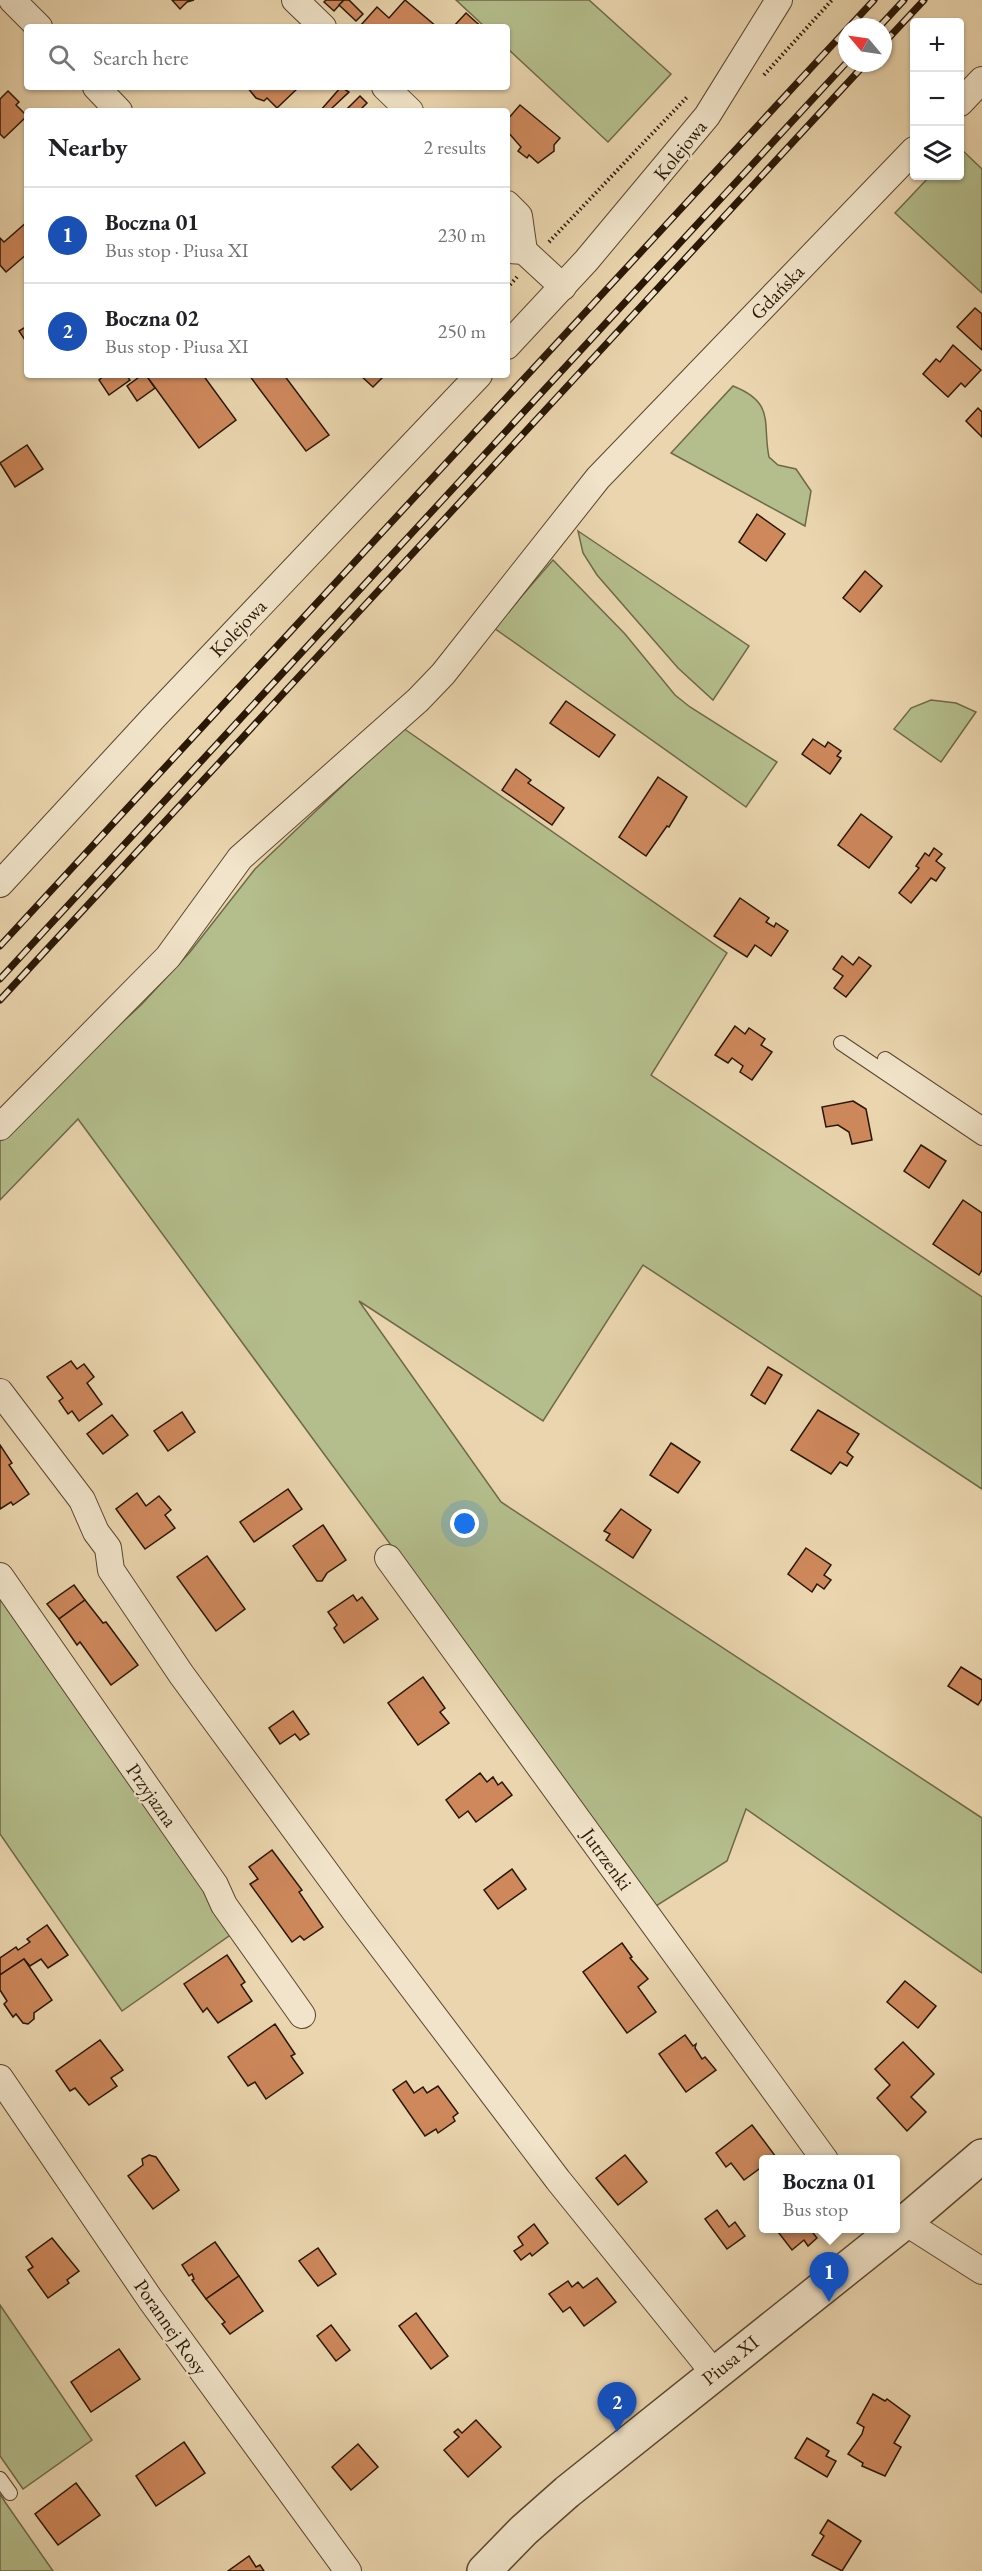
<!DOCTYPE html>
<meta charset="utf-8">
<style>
:root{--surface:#fff;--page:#f2f2f2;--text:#202124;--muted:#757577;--line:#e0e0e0;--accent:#2563eb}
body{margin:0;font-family:"EB Garamond",serif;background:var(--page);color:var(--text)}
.controls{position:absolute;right:18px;top:18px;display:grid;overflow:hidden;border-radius:6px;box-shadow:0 2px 4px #0004}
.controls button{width:54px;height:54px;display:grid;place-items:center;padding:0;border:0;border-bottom:2px solid var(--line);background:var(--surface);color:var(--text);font:30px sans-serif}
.compass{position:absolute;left:838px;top:18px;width:54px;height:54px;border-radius:50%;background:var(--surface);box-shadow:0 2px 4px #0004;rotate:299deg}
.you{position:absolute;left:465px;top:1524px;width:21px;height:21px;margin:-15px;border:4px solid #fff;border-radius:50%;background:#1a73e8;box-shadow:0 0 0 9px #1a73e833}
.badge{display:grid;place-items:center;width:39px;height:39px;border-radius:50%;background:var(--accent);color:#fff;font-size:20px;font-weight:700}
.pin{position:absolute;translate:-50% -50px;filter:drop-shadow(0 2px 3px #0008)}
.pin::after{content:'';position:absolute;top:32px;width:21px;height:18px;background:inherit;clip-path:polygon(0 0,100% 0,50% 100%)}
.popup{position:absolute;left:759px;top:2155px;width:141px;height:78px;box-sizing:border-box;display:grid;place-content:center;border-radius:6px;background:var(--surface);filter:drop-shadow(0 2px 4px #0005);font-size:20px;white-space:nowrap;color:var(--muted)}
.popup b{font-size:22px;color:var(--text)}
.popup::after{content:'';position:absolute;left:50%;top:100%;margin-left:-12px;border:12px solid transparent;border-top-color:var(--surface)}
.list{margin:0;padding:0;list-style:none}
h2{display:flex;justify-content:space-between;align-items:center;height:78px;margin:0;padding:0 24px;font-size:26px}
h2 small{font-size:20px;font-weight:400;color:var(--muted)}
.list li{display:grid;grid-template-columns:39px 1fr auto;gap:18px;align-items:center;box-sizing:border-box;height:96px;padding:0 24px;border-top:2px solid var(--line)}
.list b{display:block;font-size:22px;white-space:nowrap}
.list p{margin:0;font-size:20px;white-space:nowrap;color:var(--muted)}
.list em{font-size:20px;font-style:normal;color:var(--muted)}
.icon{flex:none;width:33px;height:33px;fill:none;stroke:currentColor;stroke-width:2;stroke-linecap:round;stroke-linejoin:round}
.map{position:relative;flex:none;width:982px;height:2571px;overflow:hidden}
.search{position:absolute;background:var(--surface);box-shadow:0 2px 4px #0004;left:24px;top:24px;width:486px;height:66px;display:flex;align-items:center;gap:15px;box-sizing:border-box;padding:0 21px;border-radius:6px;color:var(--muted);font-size:22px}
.panel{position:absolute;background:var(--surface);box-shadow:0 2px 4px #0004;left:24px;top:108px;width:486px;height:270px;border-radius:6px}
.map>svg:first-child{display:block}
</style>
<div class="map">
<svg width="982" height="2571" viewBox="0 0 982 2571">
<rect width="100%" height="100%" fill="#ead5ae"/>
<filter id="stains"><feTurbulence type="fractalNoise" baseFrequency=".00333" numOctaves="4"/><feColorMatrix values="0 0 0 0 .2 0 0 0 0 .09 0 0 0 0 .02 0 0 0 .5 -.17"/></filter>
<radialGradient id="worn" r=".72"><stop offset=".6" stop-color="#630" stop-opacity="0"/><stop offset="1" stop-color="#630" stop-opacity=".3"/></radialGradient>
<g fill="#b4be8c" stroke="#6e6a48" stroke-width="1.5">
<path d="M 456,0 L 589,0 L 671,74 L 608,142 L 507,48 L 507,27 L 485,27 Z"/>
<path d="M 960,148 L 982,169 L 982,293 L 895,213 L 930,176 L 960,176 Z"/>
<path d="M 733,386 C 776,403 762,423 769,457 L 778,465 L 796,469 L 811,491 L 805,526 L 671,453 Z"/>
<path d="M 578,531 L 749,646 L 713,700 L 678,668 L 597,575 L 583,553 Z"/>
<path d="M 553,560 L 625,634 L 675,695 L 690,707 L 777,762 L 746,807 L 494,628 Z"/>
<path d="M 931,700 L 956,703 L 976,712 L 941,762 L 894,729 L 911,708 Z"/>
<path d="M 403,728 L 727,953 L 651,1075 L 982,1297 L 982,1489 L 643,1265 L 543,1421 L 359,1301 L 501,1502 L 982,1818 L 982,1973 L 746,1809 L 727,1861 L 656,1906 L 78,1119 L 0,1200 L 0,1141 L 54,1085 L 141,1005 L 190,952 L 255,869 Z"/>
<path d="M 0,1595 L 236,1931 L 122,2011 L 0,1834 Z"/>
<path d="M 0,2305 L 92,2440 L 23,2489 L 0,2456 Z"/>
<path d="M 0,2494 L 5,2502 L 53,2571 L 0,2571 Z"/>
</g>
<g fill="#ce885c" stroke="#291705" stroke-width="1.5">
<path d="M 172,0 L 194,0 L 187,2 L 180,9 Z"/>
<path d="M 326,0 L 344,0 L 334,11 L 324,2 Z"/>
<path d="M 344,0 L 349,0 L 363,14 L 356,21 L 339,5 Z"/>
<path d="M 405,0 L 437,27 L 363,27 L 361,25 L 377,7 L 389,18 Z"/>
<path d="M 466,13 L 476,22 L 482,27 L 453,27 Z"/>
<path d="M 247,87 L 299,87 L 277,108 L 267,98 L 264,101 L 256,98 Z"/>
<path d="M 341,87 L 349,92 L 331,109 L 333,111 L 320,111 Z"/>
<path d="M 8,91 L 19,102 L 16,105 L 27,116 L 4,138 L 0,134 L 0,99 Z"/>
<path d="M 360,96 L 367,103 L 359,111 L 350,111 L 347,109 Z"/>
<path d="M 520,105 L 560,138 L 554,145 L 554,151 L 538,163 L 529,155 L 527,158 L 518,151 L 521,147 L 507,131 L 507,120 Z"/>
<path d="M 27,222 L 27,254 L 6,272 L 0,265 L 0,238 L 4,242 Z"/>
<path d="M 975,308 L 982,314 L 982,350 L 957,327 Z"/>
<path d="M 27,326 L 27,343 L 19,331 Z"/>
<path d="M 953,345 L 981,370 L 965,387 L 961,383 L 948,397 L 923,374 L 936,359 L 940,362 Z"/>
<path d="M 105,375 L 126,375 L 130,380 L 109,395 L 99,380 Z"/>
<path d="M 142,375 L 146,375 L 155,388 L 137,401 L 127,386 Z"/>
<path d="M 146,375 L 203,375 L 236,420 L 199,448 Z"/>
<path d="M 249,375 L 284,375 L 329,435 L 306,451 Z"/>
<path d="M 360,375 L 385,375 L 373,387 Z"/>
<path d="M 978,408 L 982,412 L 982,437 L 966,421 Z"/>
<path d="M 27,445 L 43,469 L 15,487 L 0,463 Z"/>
<path d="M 757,514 L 785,534 L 766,561 L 739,542 Z"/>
<path d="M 865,571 L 882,586 L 860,612 L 843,598 Z"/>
<path d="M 566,701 L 615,735 L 599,757 L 550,723 Z"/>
<path d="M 813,739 L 825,747 L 828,742 L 841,751 L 837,756 L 841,758 L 830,774 L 802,754 Z"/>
<path d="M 516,769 L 531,780 L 528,783 L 564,808 L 552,825 L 502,790 Z"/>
<path d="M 658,777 L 687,797 L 669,827 L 667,826 L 646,856 L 619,837 Z"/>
<path d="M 861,814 L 892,837 L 869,868 L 838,845 Z"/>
<path d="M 934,848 L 942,854 L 936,861 L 945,868 L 936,881 L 931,878 L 911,903 L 899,893 L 919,868 L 916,866 L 925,853 L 929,856 Z"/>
<path d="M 740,898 L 769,918 L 766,922 L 774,927 L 776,923 L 788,931 L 771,956 L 755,945 L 747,957 L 714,936 Z"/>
<path d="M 842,956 L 853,965 L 859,957 L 871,966 L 846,997 L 834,988 L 843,976 L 833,969 Z"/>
<path d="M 735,1026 L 745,1034 L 749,1028 L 765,1039 L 761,1045 L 772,1052 L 752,1080 L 740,1072 L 743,1066 L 732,1058 L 728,1063 L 715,1055 Z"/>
<path d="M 853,1101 L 866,1109 L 872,1140 L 852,1144 L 849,1132 L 838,1125 L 826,1127 L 822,1107 Z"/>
<path d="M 921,1145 L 946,1161 L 929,1188 L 904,1171 Z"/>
<path d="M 963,1200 L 982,1213 L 982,1270 L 979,1275 L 933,1244 Z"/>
<path d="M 71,1361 L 77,1369 L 84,1364 L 94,1377 L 87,1383 L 102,1404 L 79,1421 L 72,1411 L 68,1414 L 59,1401 L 63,1398 L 47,1377 Z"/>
<path d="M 768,1367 L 782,1375 L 765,1404 L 751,1395 Z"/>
<path d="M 818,1410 L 859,1434 L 847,1452 L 853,1457 L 847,1466 L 840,1462 L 831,1474 L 791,1450 Z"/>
<path d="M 182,1412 L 195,1432 L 168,1451 L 154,1431 Z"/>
<path d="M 112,1415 L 128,1435 L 103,1454 L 87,1434 Z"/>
<path d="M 671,1443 L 700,1462 L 678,1493 L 650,1475 Z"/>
<path d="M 0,1445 L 12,1463 L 9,1465 L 29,1494 L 13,1505 L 11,1502 L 0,1509 Z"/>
<path d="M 288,1489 L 302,1509 L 254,1542 L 240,1522 Z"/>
<path d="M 137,1493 L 146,1506 L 159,1496 L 171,1510 L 165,1515 L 175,1528 L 145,1549 L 116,1509 Z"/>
<path d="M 621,1509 L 651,1530 L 633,1558 L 606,1540 L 610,1534 L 604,1531 Z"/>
<path d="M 323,1525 L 346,1560 L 327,1573 L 322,1581 L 317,1581 L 293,1546 Z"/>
<path d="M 806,1548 L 831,1565 L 824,1575 L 831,1580 L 824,1589 L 817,1584 L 812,1592 L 788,1574 Z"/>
<path d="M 207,1556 L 245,1609 L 216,1631 L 177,1577 Z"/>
<path d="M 74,1585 L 85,1600 L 59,1619 L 47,1604 Z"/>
<path d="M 353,1595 L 357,1601 L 362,1597 L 378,1619 L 344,1643 L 334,1628 L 337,1625 L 328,1612 Z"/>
<path d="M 85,1600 L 103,1623 L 106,1622 L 138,1665 L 111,1685 L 80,1642 L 77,1645 L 59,1619 Z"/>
<path d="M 961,1667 L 982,1680 L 982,1699 L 978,1705 L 948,1686 Z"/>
<path d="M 423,1677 L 445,1708 L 440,1712 L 449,1723 L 418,1745 L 388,1703 Z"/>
<path d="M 293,1711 L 309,1734 L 300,1740 L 295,1734 L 280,1744 L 269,1728 Z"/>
<path d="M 480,1773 L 487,1782 L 493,1777 L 498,1785 L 502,1782 L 512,1795 L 476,1822 L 468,1811 L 459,1818 L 446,1800 Z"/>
<path d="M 272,1850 L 302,1890 L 299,1892 L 323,1927 L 304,1940 L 300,1936 L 292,1942 L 250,1884 L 258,1879 L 249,1867 Z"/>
<path d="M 512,1869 L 526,1889 L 498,1909 L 484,1890 Z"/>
<path d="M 47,1925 L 68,1955 L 48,1968 L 41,1959 L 30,1966 L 24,1959 L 0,1975 L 0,1958 L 16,1947 L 18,1950 L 30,1942 L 27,1939 Z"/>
<path d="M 622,1943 L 632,1957 L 630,1958 L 648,1979 L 638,1987 L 656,2012 L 627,2033 L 583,1972 Z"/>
<path d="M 227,1955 L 245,1982 L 241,1985 L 252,2001 L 218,2023 L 207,2008 L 203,2012 L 184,1984 Z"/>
<path d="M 24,1959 L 52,2000 L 34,2013 L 34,2019 L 28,2024 L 23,2023 L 16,2014 L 13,2017 L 4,2004 L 7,2001 L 0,1990 L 0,1975 Z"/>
<path d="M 905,1981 L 936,2006 L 918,2028 L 887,2002 Z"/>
<path d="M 275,2024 L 295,2054 L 291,2056 L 303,2073 L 266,2099 L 255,2082 L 248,2086 L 228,2057 Z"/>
<path d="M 685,2035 L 693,2046 L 696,2044 L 695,2048 L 702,2059 L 705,2057 L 716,2070 L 686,2092 L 659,2054 Z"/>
<path d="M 100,2040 L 123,2070 L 111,2078 L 117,2086 L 89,2105 L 75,2088 L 70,2091 L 56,2071 Z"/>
<path d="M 903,2042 L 934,2074 L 911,2097 L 926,2112 L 907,2131 L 877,2098 L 890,2085 L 875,2069 Z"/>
<path d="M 406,2081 L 414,2093 L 423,2087 L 427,2093 L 438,2086 L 458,2113 L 453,2117 L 455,2121 L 438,2133 L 436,2129 L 425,2136 L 393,2090 Z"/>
<path d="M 752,2125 L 776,2157 L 763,2160 L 763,2166 L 744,2180 L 731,2163 L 726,2167 L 716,2153 Z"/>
<path d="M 149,2155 L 156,2157 L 179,2190 L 153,2209 L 128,2176 L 143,2165 L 142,2159 Z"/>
<path d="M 625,2155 L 647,2182 L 618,2205 L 596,2178 Z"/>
<path d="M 717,2210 L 729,2227 L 735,2222 L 745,2236 L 727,2249 L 705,2219 Z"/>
<path d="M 534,2224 L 548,2243 L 532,2256 L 530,2253 L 521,2260 L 514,2251 L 523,2245 L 518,2237 Z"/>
<path d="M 775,2228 L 818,2228 L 813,2233 L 817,2238 L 808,2246 L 804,2240 L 792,2250 Z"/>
<path d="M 52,2238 L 79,2271 L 67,2280 L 69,2283 L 48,2298 L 28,2270 L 33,2267 L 26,2257 Z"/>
<path d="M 215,2242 L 239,2276 L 206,2299 L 192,2280 L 194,2279 L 192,2274 L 189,2276 L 182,2265 Z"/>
<path d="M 318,2248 L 336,2274 L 318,2286 L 299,2261 Z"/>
<path d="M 239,2276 L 263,2311 L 230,2334 L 222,2324 L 225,2322 L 206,2299 Z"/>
<path d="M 597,2278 L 616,2302 L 584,2326 L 570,2307 L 563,2312 L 549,2294 L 568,2281 L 572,2287 L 578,2282 L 583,2288 Z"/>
<path d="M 416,2313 L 448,2356 L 431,2369 L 399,2326 Z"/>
<path d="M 331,2325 L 350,2350 L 336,2361 L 317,2336 Z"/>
<path d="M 119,2349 L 140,2379 L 91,2412 L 71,2382 Z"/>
<path d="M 873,2394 L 885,2401 L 887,2399 L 910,2416 L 894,2443 L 901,2447 L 885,2476 L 862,2466 L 863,2463 L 848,2454 L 862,2434 L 864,2427 L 857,2423 Z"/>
<path d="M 476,2420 L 501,2447 L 468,2477 L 444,2450 L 459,2437 L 454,2432 L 458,2429 L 462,2433 Z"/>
<path d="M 807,2438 L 829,2451 L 826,2456 L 836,2461 L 827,2477 L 795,2458 Z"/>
<path d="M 184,2442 L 205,2473 L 156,2506 L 136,2476 Z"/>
<path d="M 358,2444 L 378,2467 L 351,2490 L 332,2467 Z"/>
<path d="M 76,2483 L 100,2515 L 58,2545 L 35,2514 Z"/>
<path d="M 828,2520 L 861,2541 L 842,2571 L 812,2555 L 824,2536 L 820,2533 Z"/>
<path d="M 249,2556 L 256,2567 L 260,2565 L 264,2571 L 228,2571 Z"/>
</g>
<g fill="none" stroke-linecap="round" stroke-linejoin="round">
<defs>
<g id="service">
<path d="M 841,1043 L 982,1138"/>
<path d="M 885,1059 L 982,1124"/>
<path d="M 0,2479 L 10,2493"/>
</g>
<g id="minor">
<path d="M 12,0 L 39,27"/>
<path d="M 295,0 L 323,27"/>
<path d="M 96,87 L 119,111"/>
<path d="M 385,87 L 410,111"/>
<path d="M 960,103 L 982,80"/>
<path d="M 507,204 L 519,216 L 524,251"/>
<path d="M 507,250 L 524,251 L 563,287"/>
<path d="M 507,346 L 586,261 L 707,116 L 779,0"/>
<path d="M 0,884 L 154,717 L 479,375"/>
<path d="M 0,1127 L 168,957 L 240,858 L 418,700 L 443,674 L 598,478 L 914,150"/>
<path d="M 0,1392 L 82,1500 L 96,1532 L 108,1548 L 111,1570 L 181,1674 L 356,1913 L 558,2180 L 714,2373"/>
<path d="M 388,1558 L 825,2160"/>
<path d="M 0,1576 L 215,1885 L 224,1905 L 302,2015"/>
<path d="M 0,2078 L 150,2299 L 348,2571"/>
<path d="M 905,2222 L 982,2271"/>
</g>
<path id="tertiary" d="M 484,2571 L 524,2530 L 567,2492 L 905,2222 L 982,2156"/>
</defs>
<use href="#service" stroke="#59462f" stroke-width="16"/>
<use href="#minor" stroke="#59462f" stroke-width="28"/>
<use href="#tertiary" stroke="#59462f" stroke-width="36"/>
<g stroke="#291705" stroke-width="4" stroke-dasharray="1.5 3" stroke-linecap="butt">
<path d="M 764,75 L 832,0"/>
<path d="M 549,242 L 688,96"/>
<path d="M 507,288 L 517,277"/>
</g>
<use href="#service" stroke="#f1e4ca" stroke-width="14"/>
<use href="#minor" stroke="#f1e4ca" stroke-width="26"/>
<use href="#tertiary" stroke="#f1e4ca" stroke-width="33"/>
<defs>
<g id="rail">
<path d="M 849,27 L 874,0"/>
<path d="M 879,27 L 904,0"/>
<path d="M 883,44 L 924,0"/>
<path d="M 0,946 L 847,29"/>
<path d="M 0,979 L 847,62"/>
<path d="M 0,1000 L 866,63"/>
</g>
</defs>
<use href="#rail" stroke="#291705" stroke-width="7"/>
<use href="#rail" stroke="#f1e4ca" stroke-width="4.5" stroke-dasharray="14" stroke-linecap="butt"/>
</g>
<g text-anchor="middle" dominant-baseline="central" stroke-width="4.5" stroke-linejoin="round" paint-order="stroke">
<g font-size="20" fill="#291705" stroke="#f1e4ca">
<text transform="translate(680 150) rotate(-51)">Kolejowa</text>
<text transform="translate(777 292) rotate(-46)">Gdańska</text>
<text transform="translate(238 628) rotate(-46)">Kolejowa</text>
<text transform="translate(152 1795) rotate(55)">Przyjazna</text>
<text transform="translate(607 1859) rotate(54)">Jutrzenki</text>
<text transform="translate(171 2327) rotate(55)">Porannej Rosy</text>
<text transform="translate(730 2360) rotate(-39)">Piusa XI</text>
</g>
</g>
<rect width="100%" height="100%" filter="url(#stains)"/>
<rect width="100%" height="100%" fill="url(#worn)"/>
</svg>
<div class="controls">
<button>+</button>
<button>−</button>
<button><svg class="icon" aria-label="layers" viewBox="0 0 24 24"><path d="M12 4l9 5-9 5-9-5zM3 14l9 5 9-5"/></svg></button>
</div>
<svg class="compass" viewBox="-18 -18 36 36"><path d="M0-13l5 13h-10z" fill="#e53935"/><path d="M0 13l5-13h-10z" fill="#757577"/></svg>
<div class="you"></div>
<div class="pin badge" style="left:829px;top:2302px;background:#1a4fb4">1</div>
<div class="popup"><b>Boczna 01</b>Bus stop</div>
<div class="pin badge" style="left:617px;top:2432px;background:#1a4fb4">2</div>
<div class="search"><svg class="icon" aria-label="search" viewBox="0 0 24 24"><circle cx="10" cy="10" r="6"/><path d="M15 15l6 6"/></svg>Search here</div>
<section class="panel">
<h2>Nearby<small>2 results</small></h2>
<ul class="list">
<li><span class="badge" style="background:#1a4fb4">1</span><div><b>Boczna 01</b><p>Bus stop · Piusa XI</p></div><em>230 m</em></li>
<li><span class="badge" style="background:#1a4fb4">2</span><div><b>Boczna 02</b><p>Bus stop · Piusa XI</p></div><em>250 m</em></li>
</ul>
</section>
</div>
